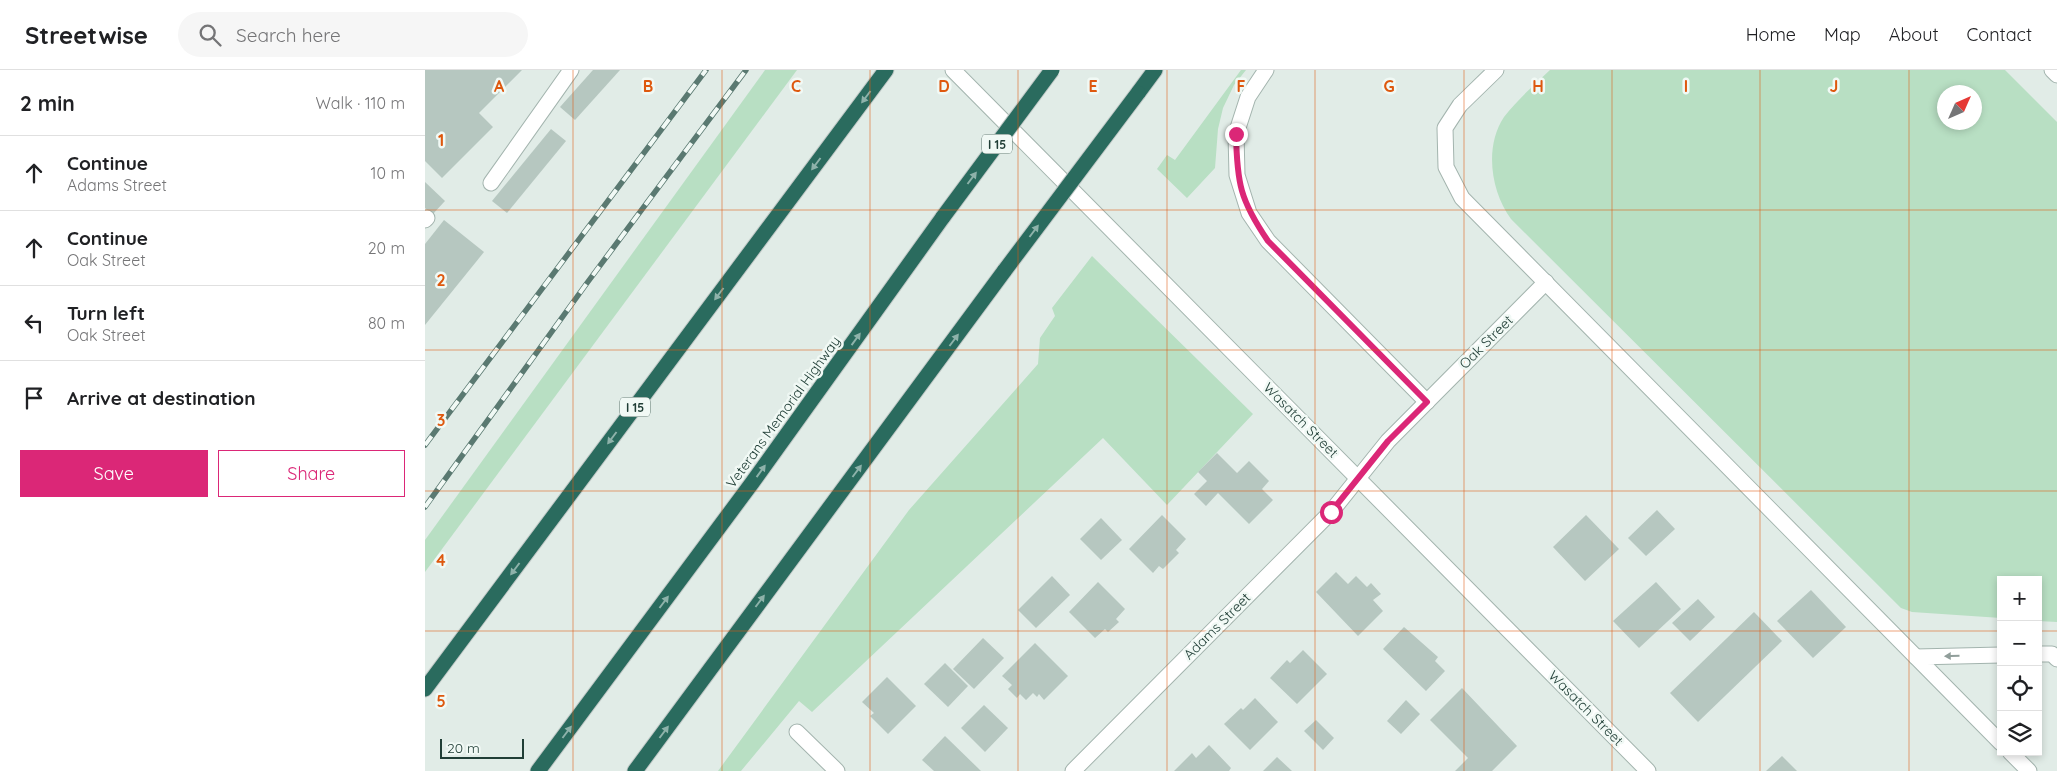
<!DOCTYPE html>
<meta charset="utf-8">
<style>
:root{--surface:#fff;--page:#f6f6f6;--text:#202124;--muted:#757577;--line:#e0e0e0;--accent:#db2777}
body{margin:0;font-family:Quicksand,sans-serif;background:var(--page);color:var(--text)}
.controls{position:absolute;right:15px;bottom:15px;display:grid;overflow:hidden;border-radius:0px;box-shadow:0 2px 8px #0003}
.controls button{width:45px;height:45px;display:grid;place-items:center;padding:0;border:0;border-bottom:1px solid var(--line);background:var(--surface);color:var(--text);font:25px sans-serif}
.compass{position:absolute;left:1512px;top:15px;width:45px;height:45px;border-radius:50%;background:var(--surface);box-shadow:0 2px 8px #0003;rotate:45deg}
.scale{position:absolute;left:15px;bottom:12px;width:84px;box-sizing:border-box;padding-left:5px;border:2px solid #203e36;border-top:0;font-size:14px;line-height:18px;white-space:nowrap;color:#203e36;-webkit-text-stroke:4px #f1f9f5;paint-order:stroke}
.stop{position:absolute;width:15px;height:15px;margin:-11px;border:4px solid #db2777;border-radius:50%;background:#fff}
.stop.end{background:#db2777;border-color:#fff;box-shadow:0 1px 5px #0008}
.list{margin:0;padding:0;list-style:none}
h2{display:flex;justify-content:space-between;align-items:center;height:65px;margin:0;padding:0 20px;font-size:21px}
h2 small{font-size:16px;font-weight:400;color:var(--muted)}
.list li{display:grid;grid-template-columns:32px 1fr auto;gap:15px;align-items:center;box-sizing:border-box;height:75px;padding:0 20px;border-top:1px solid var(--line)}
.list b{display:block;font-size:19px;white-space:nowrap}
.list p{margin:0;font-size:16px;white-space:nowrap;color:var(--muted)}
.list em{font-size:16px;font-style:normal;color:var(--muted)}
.actions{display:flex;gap:10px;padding:15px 20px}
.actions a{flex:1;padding:11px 0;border:1px solid var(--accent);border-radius:0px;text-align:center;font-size:18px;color:var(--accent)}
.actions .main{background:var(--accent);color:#fff}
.icon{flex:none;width:28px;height:28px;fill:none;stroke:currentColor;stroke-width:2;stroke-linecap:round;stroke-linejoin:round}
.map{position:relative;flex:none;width:1632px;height:701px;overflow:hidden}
header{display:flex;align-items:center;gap:30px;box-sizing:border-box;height:70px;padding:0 25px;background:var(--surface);border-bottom:1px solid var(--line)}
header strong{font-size:24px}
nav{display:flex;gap:28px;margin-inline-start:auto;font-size:18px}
.search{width:350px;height:45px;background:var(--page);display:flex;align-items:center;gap:12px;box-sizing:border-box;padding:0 18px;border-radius:28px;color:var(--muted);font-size:19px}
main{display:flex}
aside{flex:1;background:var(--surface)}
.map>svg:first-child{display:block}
</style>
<header>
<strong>Streetwise</strong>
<div class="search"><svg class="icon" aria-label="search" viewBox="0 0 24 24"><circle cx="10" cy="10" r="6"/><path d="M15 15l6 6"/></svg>Search here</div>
<nav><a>Home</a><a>Map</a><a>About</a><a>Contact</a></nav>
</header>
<main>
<aside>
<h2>2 min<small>Walk · 110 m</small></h2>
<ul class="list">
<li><svg class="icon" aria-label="ahead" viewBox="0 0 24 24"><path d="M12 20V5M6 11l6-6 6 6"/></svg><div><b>Continue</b><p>Adams Street</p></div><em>10 m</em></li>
<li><svg class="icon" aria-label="ahead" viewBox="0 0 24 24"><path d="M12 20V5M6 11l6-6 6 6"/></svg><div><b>Continue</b><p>Oak Street</p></div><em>20 m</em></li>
<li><svg class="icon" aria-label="left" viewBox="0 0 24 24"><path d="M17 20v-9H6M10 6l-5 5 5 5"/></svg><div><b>Turn left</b><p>Oak Street</p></div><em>80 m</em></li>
<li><svg class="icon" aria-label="arrive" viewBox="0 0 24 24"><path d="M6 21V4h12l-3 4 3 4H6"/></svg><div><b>Arrive at destination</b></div></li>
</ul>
<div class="actions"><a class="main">Save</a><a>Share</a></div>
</aside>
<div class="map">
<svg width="1632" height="701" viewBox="0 0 1632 701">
<rect width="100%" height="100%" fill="#e1ece7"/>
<g fill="#b8dfc3" fill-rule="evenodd">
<path d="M 340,0 L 372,0 L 0,502 L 0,470 Z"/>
<path d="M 816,0 L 821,0 L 809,15 L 798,38 L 793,59 L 790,98 L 762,128 L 732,99 L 742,85 L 750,90 Z"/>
<path d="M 1125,0 L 1580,0 L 1632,52 L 1632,552 L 1613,551 L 1613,510 L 1576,510 L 1576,548 L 1487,542 L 1476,538 L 1086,149 C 1066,122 1059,77 1079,47 C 1092,30 1109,15 1125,0 ZM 1550,22 L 1550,52 L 1520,52 L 1520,22 Z"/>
<path d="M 667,186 L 828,344 L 742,435 L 678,368 L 387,642 L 374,631 L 316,701 L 293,701 L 484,440 L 613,294 L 615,268 L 630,246 L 627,238 Z"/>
</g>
<g fill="#b6c7c0">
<path d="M 0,0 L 97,0 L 54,43 L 68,57 L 17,108 L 0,91 Z"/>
<path d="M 168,0 L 195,0 L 150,50 L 135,37 Z"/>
<path d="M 126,59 L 141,71 L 82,143 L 67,131 Z"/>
<path d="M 0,112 L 20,131 L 7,145 L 0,138 Z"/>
<path d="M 19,150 L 59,182 L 0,255 L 0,174 Z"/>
<path d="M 792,383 L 812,403 L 824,391 L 844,411 L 837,419 L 848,430 L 824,454 L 793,423 L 781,436 L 769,424 L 782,411 L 773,402 Z"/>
<path d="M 1232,440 L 1250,459 L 1221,486 L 1203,468 Z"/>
<path d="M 737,445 L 761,469 L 751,480 L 754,483 L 738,499 L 734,496 L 728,503 L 704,479 Z"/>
<path d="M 1161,445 L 1194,479 L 1160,511 L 1128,477 Z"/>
<path d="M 676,448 L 697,470 L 676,490 L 655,469 Z"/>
<path d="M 911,502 L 923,514 L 931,506 L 942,517 L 946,513 L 956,524 L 948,530 L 958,541 L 933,566 L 891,522 Z"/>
<path d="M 627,506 L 645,525 L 611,558 L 593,540 Z"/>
<path d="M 673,512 L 700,539 L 691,549 L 694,552 L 683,562 L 680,559 L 670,568 L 644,542 Z"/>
<path d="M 1231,512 L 1256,539 L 1214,578 L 1188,551 Z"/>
<path d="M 1386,520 L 1421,557 L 1388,588 L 1352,551 Z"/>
<path d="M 1273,529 L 1290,547 L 1265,571 L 1247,553 Z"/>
<path d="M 1329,542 L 1357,571 L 1273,652 L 1245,623 Z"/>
<path d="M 979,557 L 1013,587 L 1010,591 L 1020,601 L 1001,621 L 958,579 Z"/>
<path d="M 558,568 L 579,588 L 549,619 L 528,599 Z"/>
<path d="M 610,573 L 643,606 L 619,630 L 614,624 L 612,627 L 608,623 L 601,630 L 595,624 L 592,628 L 583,619 L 587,615 L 577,606 Z"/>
<path d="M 878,580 L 902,604 L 872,634 L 845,608 L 862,590 L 865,593 Z"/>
<path d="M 520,593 L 543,616 L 523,637 L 499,614 Z"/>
<path d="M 462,607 L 491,636 L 463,664 L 445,646 L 449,643 L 437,632 Z"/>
<path d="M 1037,618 L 1092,676 L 1067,701 L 1030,701 L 1043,688 L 1005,650 Z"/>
<path d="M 830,628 L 853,652 L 825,680 L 799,654 L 816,638 L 818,640 Z"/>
<path d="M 981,630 L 995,644 L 976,664 L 962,651 Z"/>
<path d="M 559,635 L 583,658 L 560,682 L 536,658 Z"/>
<path d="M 891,650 L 909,668 L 898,680 L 879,661 Z"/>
<path d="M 520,666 L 556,701 L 509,701 L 497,690 Z"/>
<path d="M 784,675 L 806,698 L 804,701 L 749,701 L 767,683 L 771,688 Z"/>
<path d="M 1357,686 L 1372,701 L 1341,701 Z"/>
<path d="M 852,687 L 867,701 L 838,701 Z"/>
</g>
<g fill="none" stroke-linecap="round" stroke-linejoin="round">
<defs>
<g id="minor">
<path d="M 528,0 L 1223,701"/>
<path d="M 841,0 L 823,27 L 811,64 L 812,105 L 824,143 L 843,171 L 1002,332"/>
<path d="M 1071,0 L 1035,35 L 1020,58 L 1021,97 L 1037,128 L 1491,587"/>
<path d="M 1627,0 L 1632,5"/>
<path d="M 66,113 L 146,0"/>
<path d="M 0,150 L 2,148"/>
<path d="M 1613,584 L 1627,584 L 1632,589"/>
<path d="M 1576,585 L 1491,587 L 1576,673"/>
<path d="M 372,662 L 412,701"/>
<path d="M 1585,682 L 1604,701"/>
<path d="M 648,701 L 906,442 L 963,371 L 1121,212"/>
</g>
<g id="highway">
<path d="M 713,23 L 730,0"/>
<path d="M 0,619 L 461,0"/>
<path d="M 113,701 L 327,413 L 518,147"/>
<path d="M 210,701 L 580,200"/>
</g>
</defs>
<use href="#minor" stroke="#a3b4ae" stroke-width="17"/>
<use href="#highway" stroke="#c1c9c7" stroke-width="17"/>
<use href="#minor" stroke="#fff" stroke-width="15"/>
<use href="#highway" stroke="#2a6b5e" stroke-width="15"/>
<defs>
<g id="rail">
<path d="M 0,375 L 281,0"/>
<path d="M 0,437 L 162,213 L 321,0"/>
</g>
</defs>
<use href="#rail" stroke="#5a7971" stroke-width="5.5"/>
<use href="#rail" stroke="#f1f9f5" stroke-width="4" stroke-dasharray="11" stroke-linecap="butt"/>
<defs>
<g id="highway-bridge">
<path d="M 518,147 L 627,0"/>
<path d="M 580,200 L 713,23"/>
</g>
</defs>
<use href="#highway-bridge" stroke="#c1c9c7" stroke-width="17" stroke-linecap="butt"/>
<use href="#highway-bridge" stroke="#2a6b5e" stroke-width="15"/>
</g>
<defs><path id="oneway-solid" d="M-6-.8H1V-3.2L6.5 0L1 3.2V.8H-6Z" transform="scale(1.25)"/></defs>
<g fill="#8eb2aa">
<use href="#oneway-solid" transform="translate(441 27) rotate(127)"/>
<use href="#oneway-solid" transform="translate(391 94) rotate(127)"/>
<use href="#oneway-solid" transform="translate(547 108) rotate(-53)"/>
<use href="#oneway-solid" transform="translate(609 161) rotate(-53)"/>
<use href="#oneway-solid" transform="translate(294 224) rotate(127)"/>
<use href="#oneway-solid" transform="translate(431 269) rotate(-54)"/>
<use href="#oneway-solid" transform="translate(529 270) rotate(-53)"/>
<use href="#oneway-solid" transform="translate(187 368) rotate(127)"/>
<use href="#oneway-solid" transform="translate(336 401) rotate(-54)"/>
<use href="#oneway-solid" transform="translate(432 401) rotate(-53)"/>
<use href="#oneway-solid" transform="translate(90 499) rotate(127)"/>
<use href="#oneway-solid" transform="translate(335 531) rotate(-53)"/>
<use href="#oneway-solid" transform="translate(239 532) rotate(-53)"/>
<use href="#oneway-solid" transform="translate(142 662) rotate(-53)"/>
<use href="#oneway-solid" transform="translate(239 662) rotate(-53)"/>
</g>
<use fill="#909e9a" href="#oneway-solid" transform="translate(1527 586) rotate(179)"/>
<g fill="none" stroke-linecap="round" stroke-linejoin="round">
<path stroke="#db2777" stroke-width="6" d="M 811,64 C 812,113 815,130 843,171 L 1002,332 L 963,371 L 906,442"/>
</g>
<path fill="none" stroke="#de580e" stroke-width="1" stroke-opacity="0.55" d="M 148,0 L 148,701M 297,0 L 297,701M 445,0 L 445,701M 593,0 L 593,701M 742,0 L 742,701M 890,0 L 890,701M 1039,0 L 1039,701M 1187,0 L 1187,701M 1335,0 L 1335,701M 1484,0 L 1484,701M 0,140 L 1632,140M 0,280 L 1632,280M 0,421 L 1632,421M 0,561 L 1576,561M 1613,561 L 1632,561"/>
<g text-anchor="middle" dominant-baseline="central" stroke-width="5" stroke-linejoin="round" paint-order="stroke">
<g fill="#f1f9f5" stroke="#5f766f" stroke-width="1">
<rect x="557" y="64.5" width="30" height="19" rx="4"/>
<rect x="195" y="327.5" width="30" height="19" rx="4"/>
</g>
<g font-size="12" font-weight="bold" fill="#203e36">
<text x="572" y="74">I 15</text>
<text x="210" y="337">I 15</text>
</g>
<g font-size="14" fill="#203e36" stroke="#f1f9f5">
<text transform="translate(1061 272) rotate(-45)">Oak Street</text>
<text transform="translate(358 342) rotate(-54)">Veterans Memorial Highway</text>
<text transform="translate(876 350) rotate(45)">Wasatch Street</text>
<text transform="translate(792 556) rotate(-45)">Adams Street</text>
<text transform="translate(1161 638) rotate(45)">Wasatch Street</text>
</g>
</g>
<g font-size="16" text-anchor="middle" font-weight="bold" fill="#de580e" stroke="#f1f9f5" stroke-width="5" stroke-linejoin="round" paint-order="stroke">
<text x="74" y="22">A</text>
<text x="223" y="22">B</text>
<text x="371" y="22">C</text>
<text x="519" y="22">D</text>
<text x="668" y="22">E</text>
<text x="816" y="22">F</text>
<text x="964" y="22">G</text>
<text x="1113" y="22">H</text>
<text x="1261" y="22">I</text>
<text x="1409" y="22">J</text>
<text x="16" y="76">1</text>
<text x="16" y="216">2</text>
<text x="16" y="356">3</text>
<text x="16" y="496">4</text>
<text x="16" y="637">5</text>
</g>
</svg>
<div class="controls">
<button>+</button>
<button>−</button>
<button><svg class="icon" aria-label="locate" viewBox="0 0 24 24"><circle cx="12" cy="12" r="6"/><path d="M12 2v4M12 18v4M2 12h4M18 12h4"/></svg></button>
<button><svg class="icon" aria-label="layers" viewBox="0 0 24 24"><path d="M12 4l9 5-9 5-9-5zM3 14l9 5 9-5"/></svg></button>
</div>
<svg class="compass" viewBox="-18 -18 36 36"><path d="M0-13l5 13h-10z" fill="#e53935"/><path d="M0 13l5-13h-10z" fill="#757577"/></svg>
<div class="scale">20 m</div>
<div class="stop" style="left:906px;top:442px"></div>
<div class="stop end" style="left:811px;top:64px"></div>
</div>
</main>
